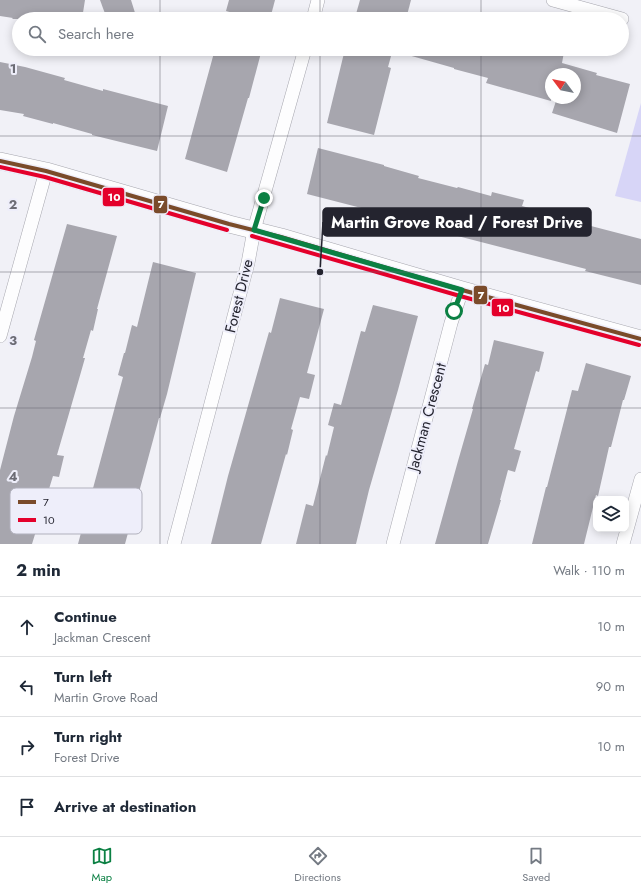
<!DOCTYPE html>
<meta charset="utf-8">
<style>
:root{--surface:#fff;--page:#f2f2f3;--text:#1f2937;--muted:#747a83;--line:#e0e1e3;--accent:#0b8043}
body{margin:0;font-family:Jost,sans-serif;background:var(--page);color:var(--text)}
.controls{position:absolute;right:12px;bottom:12px;display:grid;overflow:hidden;border-radius:8px;box-shadow:0 2px 10px #0003}
.controls button{width:36px;height:36px;display:grid;place-items:center;padding:0;border:0;border-bottom:1px solid var(--line);background:var(--surface);color:var(--text);font:20px sans-serif}
.compass{position:absolute;left:545px;top:68px;width:36px;height:36px;border-radius:50%;background:var(--surface);box-shadow:0 2px 10px #0003;rotate:302deg}
.stop{position:absolute;width:12px;height:12px;margin:-9px;border:3px solid #0b8043;border-radius:50%;background:#fff}
.stop.end{background:#0b8043;border-color:#fff;box-shadow:0 1px 4px #0008}
.list{margin:0;padding:0;list-style:none}
h2{display:flex;justify-content:space-between;align-items:center;height:52px;margin:0;padding:0 16px;font-size:17px}
h2 small{font-size:13px;font-weight:400;color:var(--muted)}
.list li{display:grid;grid-template-columns:26px 1fr auto;gap:12px;align-items:center;box-sizing:border-box;height:60px;padding:0 16px;border-top:1px solid var(--line)}
.list b{display:block;font-size:15px;white-space:nowrap}
.list p{margin:0;font-size:13px;white-space:nowrap;color:var(--muted)}
.list em{font-size:13px;font-style:normal;color:var(--muted)}
.icon{flex:none;width:22px;height:22px;fill:none;stroke:currentColor;stroke-width:2;stroke-linecap:round;stroke-linejoin:round}
.map{position:relative;flex:none;width:641px;height:544px;overflow:hidden}
.search{position:absolute;background:var(--surface);box-shadow:0 2px 10px #0003;left:12px;right:12px;top:12px;height:44px;display:flex;align-items:center;gap:10px;box-sizing:border-box;padding:0 14px;border-radius:22px;color:var(--muted);font-size:15px}
.sheet{height:292px;background:var(--surface)}
nav{display:flex;justify-content:space-around;align-items:center;box-sizing:border-box;height:56px;border-top:1px solid var(--line);background:var(--surface);font-size:11px;color:var(--muted)}
nav a{display:grid;justify-items:center;gap:2px}
nav .on{color:var(--accent)}
.map>svg:first-child{display:block}
</style>
<div class="map">
<svg width="641" height="544" viewBox="0 0 641 544">
<rect width="100%" height="100%" fill="#f1f1f7"/>
<path fill="#d7d5f7" d="M 641,103 L 641,202 L 615,196 Z"/>
<g fill="#a7a6ae">
<path d="M 0,0 L 85,0 L 82,19 L 12,19 L 13,18 L 0,16 Z"/>
<path d="M 100,0 L 131,0 L 136,16 L 126,19 L 107,19 Z"/>
<path d="M 229,0 L 275,0 L 270,19 L 254,19 L 226,11 Z"/>
<path d="M 360,0 L 411,0 L 406,19 L 374,19 L 356,14 Z"/>
<path d="M 215,49 L 262,49 L 249,98 L 248,98 L 227,172 L 185,159 Z"/>
<path d="M 345,49 L 393,49 L 388,67 L 391,68 L 374,135 L 327,123 Z"/>
<path d="M 402,49 L 552,49 L 564,52 L 562,63 L 597,73 L 596,75 L 630,84 L 617,133 L 552,113 L 557,98 L 575,98 L 575,74 L 551,74 L 551,101 L 486,83 L 488,78 L 454,69 L 454,68 L 401,53 Z"/>
<path d="M 0,62 L 25,67 L 65,78 L 64,80 L 103,91 L 103,89 L 168,106 L 157,151 L 92,135 L 92,134 L 53,123 L 53,124 L 23,116 L 24,114 L 0,110 Z"/>
<path d="M 318,148 L 384,165 L 384,166 L 419,176 L 418,178 L 457,188 L 458,187 L 491,196 L 492,192 L 524,200 L 522,206 L 591,225 L 591,226 L 641,239 L 641,285 L 585,271 L 586,269 L 446,233 L 446,231 L 377,214 L 377,212 L 307,194 Z"/>
<path d="M 67,224 L 117,236 L 97,309 L 98,309 L 93,331 L 91,330 L 83,358 L 85,358 L 79,379 L 57,455 L 64,456 L 59,477 L 53,476 L 32,544 L 0,544 L 0,470 L 14,416 L 32,357 L 36,341 L 34,340 Z"/>
<path d="M 153,262 L 196,273 L 167,394 L 160,418 L 159,418 L 125,544 L 78,544 L 123,377 L 118,375 L 124,353 L 125,353 L 132,325 L 137,327 Z"/>
<path d="M 280,298 L 324,309 L 307,373 L 315,375 L 309,399 L 300,397 L 291,429 L 293,430 L 287,455 L 286,454 L 261,544 L 211,544 L 228,476 L 269,332 L 271,333 Z"/>
<path d="M 373,305 L 418,316 L 398,390 L 369,490 L 356,544 L 296,544 L 306,504 L 313,506 L 326,455 L 327,456 L 334,427 L 328,425 L 334,403 L 341,405 L 361,331 L 365,332 Z"/>
<path d="M 494,340 L 544,352 L 539,372 L 536,371 L 514,449 L 521,451 L 515,472 L 508,470 L 500,500 L 501,500 L 488,544 L 435,544 L 458,461 L 473,409 L 472,409 L 478,388 L 485,364 L 488,365 Z"/>
<path d="M 586,363 L 631,376 L 624,400 L 623,400 L 611,447 L 609,447 L 598,496 L 596,495 L 584,544 L 532,544 L 546,487 L 547,487 L 572,390 L 578,391 Z"/>
</g>
<g fill="none" stroke-linecap="round" stroke-linejoin="round">
<defs>
<g id="minor">
<path d="M 553,0 L 622,19"/>
<path d="M 313,19 L 318,0"/>
<path d="M 0,336 L 46,171"/>
<path d="M 174,544 L 248,263 L 254,230 L 305,49"/>
<path d="M 393,544 L 451,323 L 462,290"/>
<path d="M 623,544 L 641,479"/>
</g>
<path id="tertiary" d="M 0,161 L 46,171 L 229,224 L 281,237 L 462,290 L 641,339"/>
</defs>
<use href="#minor" stroke="#a7a7af" stroke-width="14"/>
<use href="#tertiary" stroke="#a7a7af" stroke-width="18"/>
<use href="#minor" stroke="#fdfdfe" stroke-width="13"/>
<use href="#tertiary" stroke="#fdfdfe" stroke-width="17"/>
<defs>
<path id="bus-1" d="M 0,161 L 46,171 L 229,224 L 281,237 L 462,290 L 641,339"/>
<g id="bus-2">
<path d="M 0,167 L 45,177 L 227,230"/>
<path d="M 252,236 L 460,296 L 639,345"/>
</g>
</defs>
<use href="#bus-1" stroke="#eeeefa" stroke-width="7"/>
<use href="#bus-2" stroke="#eeeefa" stroke-width="7"/>
<use href="#bus-1" stroke="#7a4b2a" stroke-width="4"/>
<use href="#bus-2" stroke="#e4002b" stroke-width="4"/>
</g>
<g fill="none" stroke-linecap="round" stroke-linejoin="round">
<path stroke="#0b8043" stroke-width="5" d="M 264,198 L 254,230 L 462,290 L 454,311"/>
</g>
<path fill="none" stroke="#6c6c75" stroke-width="1" stroke-opacity="0.55" d="M 160,0 L 160,19M 320,0 L 320,19M 481,0 L 481,19M 160,49 L 160,544M 320,49 L 320,544M 481,49 L 481,544M 0,136 L 641,136M 0,272 L 641,272M 0,408 L 641,408"/>
<g text-anchor="middle" dominant-baseline="central" stroke-width="4" stroke-linejoin="round" paint-order="stroke">
<g font-size="15" fill="#24242f" stroke="#eeeefa">
<text transform="translate(239 296) rotate(-76)">Forest Drive</text>
<text transform="translate(427 417) rotate(-75)">Jackman Crescent</text>
</g>
</g>
<rect x="10" y="488" width="132" height="46" rx="6" fill="#eeeefa" stroke="#b1b1bd" stroke-width="1"/>
<rect x="18" y="500" width="18" height="4" fill="#7a4b2a"/>
<rect x="18" y="518" width="18" height="4" fill="#e4002b"/>
<g font-size="11" fill="#24242f">
<text x="43" y="506">7</text>
<text x="43" y="524">10</text>
</g>
<g font-size="13" text-anchor="middle" font-weight="bold" fill="#6c6c75" stroke="#eeeefa" stroke-width="4" stroke-linejoin="round" paint-order="stroke">
<text x="13" y="73">1</text>
<text x="13" y="209">2</text>
<text x="13" y="345">3</text>
<text x="13" y="481">4</text>
</g>
<path fill="none" stroke="#24242f" stroke-width="1.5" d="M320 272L323 222"/>
<circle fill="#24242f" stroke="#eeeefa" stroke-width="1.5" cx="320" cy="272" r="4"/>
<rect fill="#24242f" stroke="#24242f" stroke-width="1.5" x="323" y="208" width="268" height="28" rx="4"/>
<g font-size="16" text-anchor="middle" font-weight="bold" fill="#fff">
<text x="457" y="228">Martin Grove Road / Forest Drive</text>
</g>
<g stroke="#eeeefa" stroke-width="1.5">
<rect x="102" y="187" width="23" height="20" rx="4" fill="#e4002b"/>
<rect x="153" y="195" width="15" height="19" rx="4" fill="#7a4b2a"/>
<rect x="473" y="285" width="15" height="20" rx="4" fill="#7a4b2a"/>
<rect x="491" y="298" width="23" height="19" rx="4" fill="#e4002b"/>
</g>
<g font-size="11" text-anchor="middle" font-weight="bold" fill="#fff">
<text x="114" y="201">10</text>
<text x="161" y="208">7</text>
<text x="481" y="299">7</text>
<text x="503" y="312">10</text>
</g>
</svg>
<div class="controls">
<button><svg class="icon" aria-label="layers" viewBox="0 0 24 24"><path d="M12 4l9 5-9 5-9-5zM3 14l9 5 9-5"/></svg></button>
</div>
<svg class="compass" viewBox="-18 -18 36 36"><path d="M0-13l5 13h-10z" fill="#e53935"/><path d="M0 13l5-13h-10z" fill="#747a83"/></svg>
<div class="stop" style="left:454px;top:311px"></div>
<div class="stop end" style="left:264px;top:198px"></div>
<div class="search"><svg class="icon" aria-label="search" viewBox="0 0 24 24"><circle cx="10" cy="10" r="6"/><path d="M15 15l6 6"/></svg>Search here</div>
</div>
<section class="sheet">
<h2>2 min<small>Walk · 110 m</small></h2>
<ul class="list">
<li><svg class="icon" aria-label="ahead" viewBox="0 0 24 24"><path d="M12 20V5M6 11l6-6 6 6"/></svg><div><b>Continue</b><p>Jackman Crescent</p></div><em>10 m</em></li>
<li><svg class="icon" aria-label="left" viewBox="0 0 24 24"><path d="M17 20v-9H6M10 6l-5 5 5 5"/></svg><div><b>Turn left</b><p>Martin Grove Road</p></div><em>90 m</em></li>
<li><svg class="icon" aria-label="right" viewBox="0 0 24 24"><path d="M7 20v-9h11M14 6l5 5-5 5"/></svg><div><b>Turn right</b><p>Forest Drive</p></div><em>10 m</em></li>
<li><svg class="icon" aria-label="arrive" viewBox="0 0 24 24"><path d="M6 21V4h12l-3 4 3 4H6"/></svg><div><b>Arrive at destination</b></div></li>
</ul>
</section>
<nav>
<a class="on"><svg class="icon" aria-label="map" viewBox="0 0 24 24"><path d="M3 6l6-2 6 2 6-2v14l-6 2-6-2-6 2zM9 4v14M15 6v14"/></svg>Map</a>
<a><svg class="icon" aria-label="directions" viewBox="0 0 24 24"><path d="M12 3l9 9-9 9-9-9zM9 14v-3h6M13 9l2 2-2 2"/></svg>Directions</a>
<a><svg class="icon" aria-label="saved" viewBox="0 0 24 24"><path d="M7 4h10v16l-5-4-5 4z"/></svg>Saved</a>
</nav>
